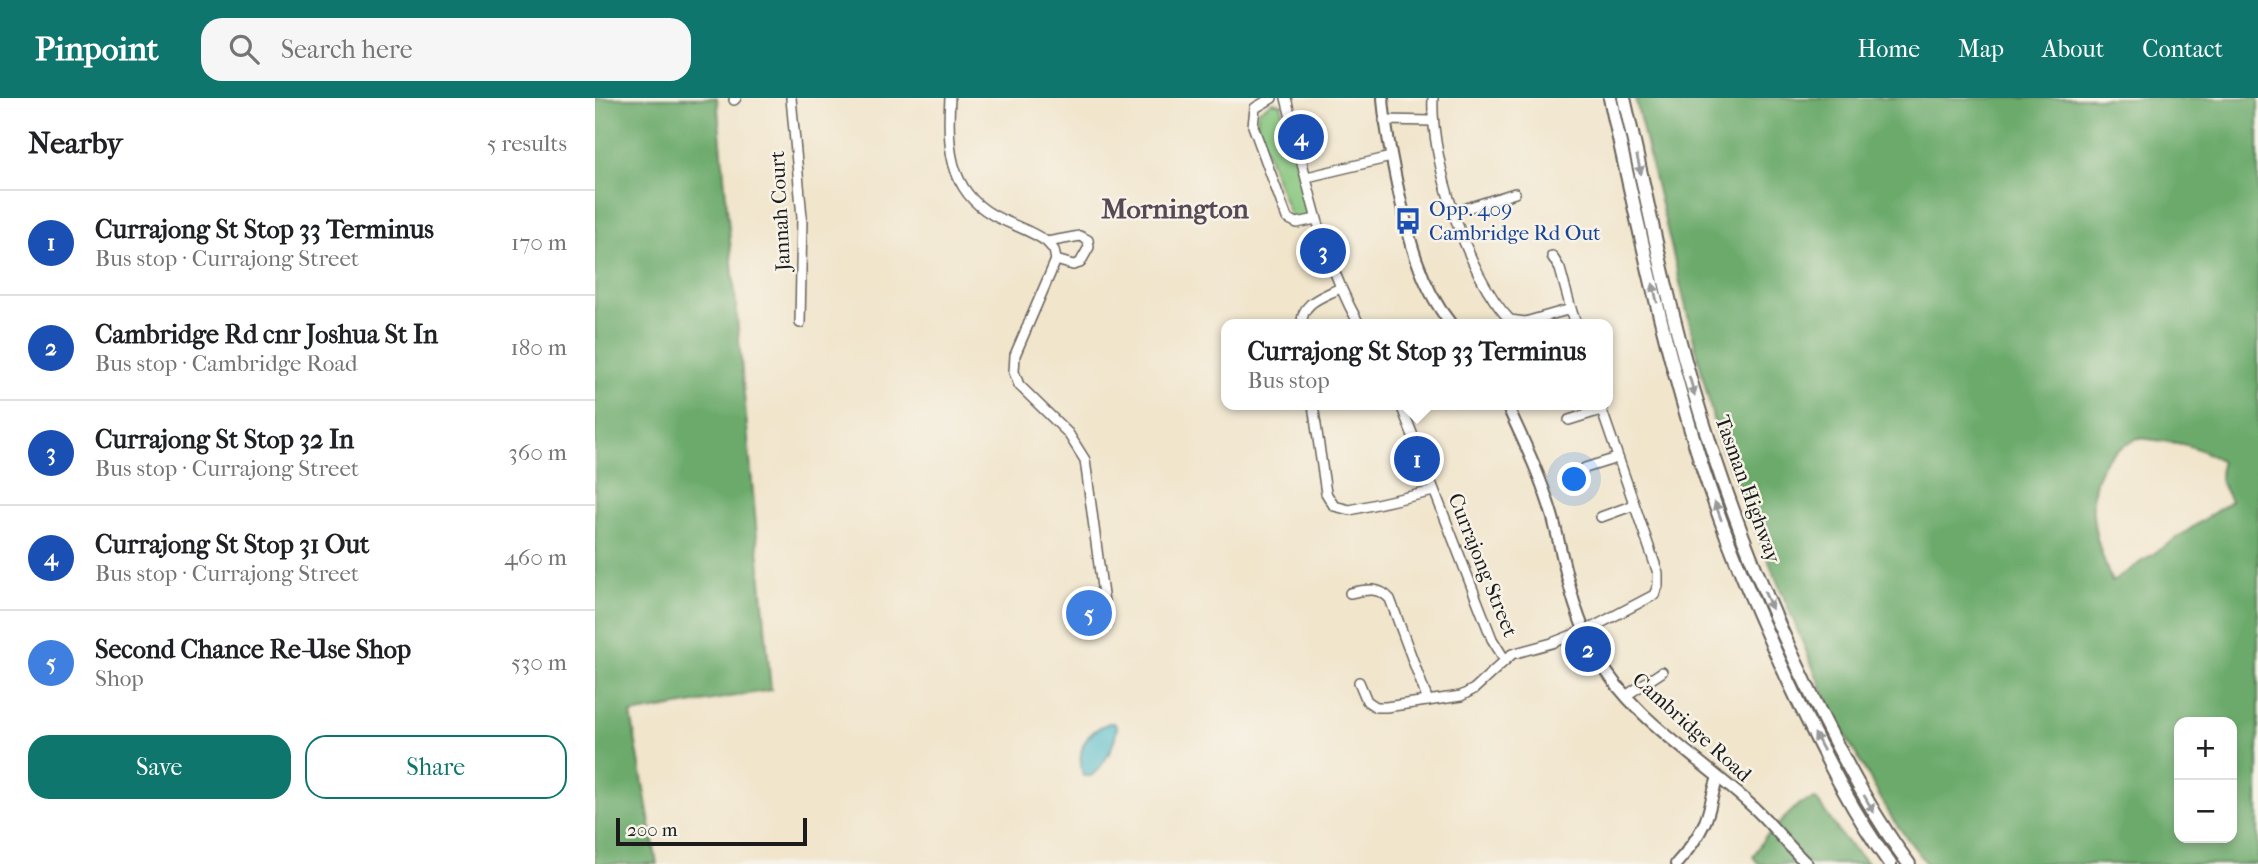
<!DOCTYPE html>
<meta charset="utf-8">
<style>
:root{--surface:#fff;--page:#f6f6f6;--text:#202124;--muted:#757577;--line:#e0e0e0;--accent:#0f766e}
body{margin:0;font-family:"IM FELL French Canon",serif;background:var(--page);color:var(--text)}
.controls{position:absolute;right:21px;bottom:21px;display:grid;overflow:hidden;border-radius:14px;box-shadow:0 4px 10px #0003}
.controls button{width:63px;height:63px;display:grid;place-items:center;padding:0;border:0;border-bottom:2px solid var(--line);background:var(--surface);color:var(--text);font:35px sans-serif}
.scale{position:absolute;left:21px;bottom:18px;width:191px;box-sizing:border-box;padding-left:7px;border:4px solid #1c1c1c;border-top:0;font-size:19px;line-height:24px;white-space:nowrap;color:#1c1c1c;-webkit-text-stroke:5px #f7f3e8;paint-order:stroke}
.you{position:absolute;left:980px;top:382px;width:24px;height:24px;margin:-18px;border:5px solid #fff;border-radius:50%;background:#1a73e8;box-shadow:0 0 0 10px #1a73e833}
.badge{display:grid;place-items:center;width:46px;height:46px;border-radius:50%;background:var(--accent);color:#fff;font-size:23px;font-weight:700}
.pin{position:absolute;translate:-50% -50%;border:4px solid #fff;box-shadow:0 2px 7px #0006}
.popup{position:absolute;left:626px;top:221px;width:392px;height:91px;box-sizing:border-box;display:grid;place-content:center;border-radius:14px;background:var(--surface);filter:drop-shadow(0 2px 5px #0005);font-size:23px;white-space:nowrap;color:var(--muted)}
.popup b{font-size:26px;color:var(--text)}
.popup::after{content:'';position:absolute;left:50%;top:100%;margin-left:-14px;border:14px solid transparent;border-top-color:var(--surface)}
.list{margin:0;padding:0;list-style:none}
h2{display:flex;justify-content:space-between;align-items:center;height:91px;margin:0;padding:0 28px;font-size:30px}
h2 small{font-size:23px;font-weight:400;color:var(--muted)}
.list li{display:grid;grid-template-columns:46px 1fr auto;gap:21px;align-items:center;box-sizing:border-box;height:105px;padding:0 28px;border-top:2px solid var(--line)}
.list b{display:block;font-size:26px;white-space:nowrap}
.list p{margin:0;font-size:23px;white-space:nowrap;color:var(--muted)}
.list em{font-size:23px;font-style:normal;color:var(--muted)}
.actions{display:flex;gap:14px;padding:21px 28px}
.actions a{flex:1;padding:16px 0;border:2px solid var(--accent);border-radius:21px;text-align:center;font-size:24px;color:var(--accent)}
.actions .main{background:var(--accent);color:#fff}
.icon{flex:none;width:38px;height:38px;fill:none;stroke:currentColor;stroke-width:2;stroke-linecap:round;stroke-linejoin:round}
.map{position:relative;flex:none;width:1663px;height:766px;overflow:hidden}
header{display:flex;align-items:center;gap:42px;box-sizing:border-box;height:98px;padding:0 35px;background:var(--accent);color:#fff}
header strong{font-size:33px}
nav{display:flex;gap:38px;margin-inline-start:auto;font-size:24px}
.search{width:490px;height:63px;background:var(--page);display:flex;align-items:center;gap:18px;box-sizing:border-box;padding:0 24px;border-radius:21px;color:var(--muted);font-size:26px}
main{display:flex}
aside{flex:1;background:var(--surface)}
.map>svg:first-child{display:block}
</style>
<header>
<strong>Pinpoint</strong>
<div class="search"><svg class="icon" aria-label="search" viewBox="0 0 24 24"><circle cx="10" cy="10" r="6"/><path d="M15 15l6 6"/></svg>Search here</div>
<nav><a>Home</a><a>Map</a><a>About</a><a>Contact</a></nav>
</header>
<main>
<aside>
<h2>Nearby<small>5 results</small></h2>
<ul class="list">
<li><span class="badge" style="background:#1a4fb4">1</span><div><b>Currajong St Stop 33 Terminus</b><p>Bus stop · Currajong Street</p></div><em>170 m</em></li>
<li><span class="badge" style="background:#1a4fb4">2</span><div><b>Cambridge Rd cnr Joshua St In</b><p>Bus stop · Cambridge Road</p></div><em>180 m</em></li>
<li><span class="badge" style="background:#1a4fb4">3</span><div><b>Currajong St Stop 32 In</b><p>Bus stop · Currajong Street</p></div><em>360 m</em></li>
<li><span class="badge" style="background:#1a4fb4">4</span><div><b>Currajong St Stop 31 Out</b><p>Bus stop · Currajong Street</p></div><em>460 m</em></li>
<li><span class="badge" style="background:#3f7fe0">5</span><div><b>Second Chance Re-Use Shop</b><p>Shop</p></div><em>530 m</em></li>
</ul>
<div class="actions"><a class="main">Save</a><a>Share</a></div>
</aside>
<div class="map">
<svg width="1663" height="766" viewBox="0 0 1663 766">
<rect width="100%" height="100%" fill="#f7f3e8"/>
<filter id="ink" filterUnits="userSpaceOnUse"><feTurbulence type="fractalNoise" baseFrequency=".0143" numOctaves="2"/><feDisplacementMap in="SourceGraphic" scale="14" xChannelSelector="R" yChannelSelector="G"/><feConvolveMatrix kernelMatrix="1 2 1 2 8 2 1 2 1" color-interpolation-filters="sRGB"/></filter>
<filter id="wash" filterUnits="userSpaceOnUse"><feTurbulence type="fractalNoise" baseFrequency=".00686" numOctaves="4" result="noise"/><feDisplacementMap in="SourceGraphic" scale="28" xChannelSelector="R" yChannelSelector="G"/><feGaussianBlur stdDeviation="1.57" result="paint"/><feColorMatrix in="noise" values="0 0 0 0 0 0 0 0 0 0 0 0 0 0 0 0 0 1.4 0 .05"/><feComposite in="paint" operator="in"/></filter>
<g filter="url(#wash)">
<rect width="100%" height="100%" fill="#f1e5cc"/>
<path fill="#85c57d" stroke="#50704c" stroke-width="2" d="M 678,4 L 686,6 L 714,115 C 710,121 703,122 696,120 L 662,28 L 663,13 Z"/>
<g fill="#6caa6c" stroke="#446344" stroke-width="2" fill-rule="evenodd">
<path d="M 0,0 L 122,0 L 176,592 L 36,616 L 62,766 L 0,766 Z"/>
<path d="M 1040,0 L 1663,0 L 1663,766 L 1332,766 L 1298,722 L 1234,608 L 1123,341 ZM 1543,340 C 1575,344 1600,344 1626,364 L 1625,382 L 1636,403 L 1517,484 C 1501,445 1486,401 1511,362 C 1517,353 1534,345 1543,340 ZM 1637,624 L 1637,740 L 1584,740 L 1584,624 Z"/>
<path d="M 1221,701 L 1249,741 L 1273,766 L 1164,766 L 1158,759 L 1169,740 L 1204,706 Z"/>
</g>
<path fill="#4cb8c8" stroke="#346a72" stroke-width="2" d="M 514,625 L 519,625 L 522,629 C 520,647 510,667 496,678 L 488,678 C 481,652 490,634 514,625 Z"/>
</g>
<g filter="url(#ink)">
<g fill="none" stroke-linecap="round" stroke-linejoin="round">
<defs>
<g id="minor">
<path d="M 196,0 L 207,119 L 205,225"/>
<path d="M 355,0 C 352,45 353,92 398,117 C 416,127 436,132 452,144 L 459,152 L 461,162"/>
<path d="M 677,0 L 660,10 L 658,28 L 692,120 L 702,125 L 721,121"/>
<path d="M 691,0 C 711,77 725,157 764,226"/>
<path d="M 838,0 C 835,60 872,178 915,222 L 930,224 L 976,211 L 965,171 L 957,158"/>
<path d="M 139,2 L 141,0"/>
<path d="M 789,22 L 837,23"/>
<path d="M 712,79 L 796,59"/>
<path d="M 859,114 L 920,95"/>
<path d="M 452,144 L 485,138 L 493,142 L 494,149 L 485,165 L 478,167 L 461,162"/>
<path d="M 461,162 L 420,257 L 419,274 L 424,287 L 473,335 L 490,362 L 512,527"/>
<path d="M 976,211 L 981,226"/>
<path d="M 707,226 C 706,204 728,199 745,190"/>
<path d="M 718,307 L 731,395 L 739,408 L 755,412 L 839,393"/>
<path d="M 806,307 L 897,541 L 910,562"/>
<path d="M 974,322 L 1006,312"/>
<path d="M 990,370 L 1022,360"/>
<path d="M 1006,419 L 1039,407"/>
<path d="M 755,495 C 770,492 783,488 795,501 L 833,603"/>
<path d="M 764,584 L 772,603 L 781,609 L 791,609 L 866,598 L 879,591 L 917,556 L 957,545 L 1000,528 L 1059,497 L 1063,488 L 1063,475 L 1005,307"/>
<path d="M 1032,597 L 1067,574"/>
</g>
<g id="major">
<path d="M 788,0 C 790,29 796,57 802,86 C 813,136 823,185 856,226"/>
<path d="M 912,307 C 929,344 947,381 958,420 C 970,467 977,514 1001,557 C 1036,620 1105,660 1157,708 C 1177,726 1193,748 1212,766"/>
<path d="M 1081,766 C 1092,754 1103,739 1110,724 C 1116,710 1117,694 1123,680"/>
</g>
<g id="highway">
<path d="M 1015,0 C 1042,122 1068,245 1106,365 C 1132,447 1167,527 1204,605 C 1231,660 1259,717 1295,766"/>
<path d="M 1029,0 C 1051,95 1069,191 1096,284 C 1130,401 1175,516 1230,624 C 1255,673 1281,722 1314,766"/>
</g>
</defs>
<use href="#minor" stroke="#67625a" stroke-width="12"/>
<use href="#major" stroke="#67625a" stroke-width="14"/>
<use href="#highway" stroke="#67625a" stroke-width="16"/>
<use href="#minor" stroke="#fff" stroke-width="9"/>
<use href="#major" stroke="#fff" stroke-width="10"/>
<use href="#highway" stroke="#fff" stroke-width="12"/>
</g>
<defs><path id="oneway-solid" d="M-6-.8H1V-3.2L6.5 0L1 3.2V.8H-6Z" transform="scale(1.75)"/></defs>
<g fill="#999">
<use href="#oneway-solid" transform="translate(1044 67) rotate(77)"/>
<use href="#oneway-solid" transform="translate(1060 195) rotate(-103)"/>
<use href="#oneway-solid" transform="translate(1097 288) rotate(74)"/>
<use href="#oneway-solid" transform="translate(1123 413) rotate(-110)"/>
<use href="#oneway-solid" transform="translate(1173 502) rotate(66)"/>
<use href="#oneway-solid" transform="translate(1224 644) rotate(-118)"/>
<use href="#oneway-solid" transform="translate(1274 706) rotate(60)"/>
</g>
</g>
<defs>
<symbol id="bus-bare" viewBox="-9 -9 18 18"><path d="M-5-6H5V4H4V6H2V4H-2V6H-4V4H-5ZM-3.5-4V0h7V-4ZM-3.5 1.2v1.5H-2V1.2ZM2 1.2v1.5H3.5V1.2Z" fill="#1a4fb4" stroke="#f7f3e8" stroke-width="2.5" paint-order="stroke"/></symbol>
</defs>
<g fill-rule="evenodd">
<use href="#bus-bare" x="794" y="104" width="38" height="38"/>
</g>
<g text-anchor="middle" dominant-baseline="central" stroke-width="5" stroke-linejoin="round" paint-order="stroke">
<g font-size="21" fill="#164399" stroke="#f7f3e8" text-anchor="start">
<text x="834" y="111">Opp. 409<tspan x="834" dy="24">Cambridge Rd Out</tspan></text>
</g>
<g font-size="21" fill="#1c1c1c" stroke="#f7f3e8">
<text transform="translate(185 113) rotate(-93)">Jannah Court</text>
<text transform="translate(1153 391) rotate(70)">Tasman Highway</text>
<text transform="translate(888 467) rotate(68)">Currajong Street</text>
<text transform="translate(1097 629) rotate(42)">Cambridge Road</text>
</g>
<g font-size="28" font-weight="bold" fill="#564855" stroke="#f7f3e8">
<text x="580" y="110">Mornington</text>
</g>
</g>
</svg>
<div class="controls">
<button>+</button>
<button>−</button>
</div>
<div class="scale">200 m</div>
<div class="you"></div>
<div class="pin badge" style="left:822px;top:361px;background:#1a4fb4">1</div>
<div class="popup"><b>Currajong St Stop 33 Terminus</b>Bus stop</div>
<div class="pin badge" style="left:993px;top:551px;background:#1a4fb4">2</div>
<div class="pin badge" style="left:728px;top:153px;background:#1a4fb4">3</div>
<div class="pin badge" style="left:706px;top:39px;background:#1a4fb4">4</div>
<div class="pin badge" style="left:494px;top:515px;background:#3f7fe0">5</div>
</div>
</main>
